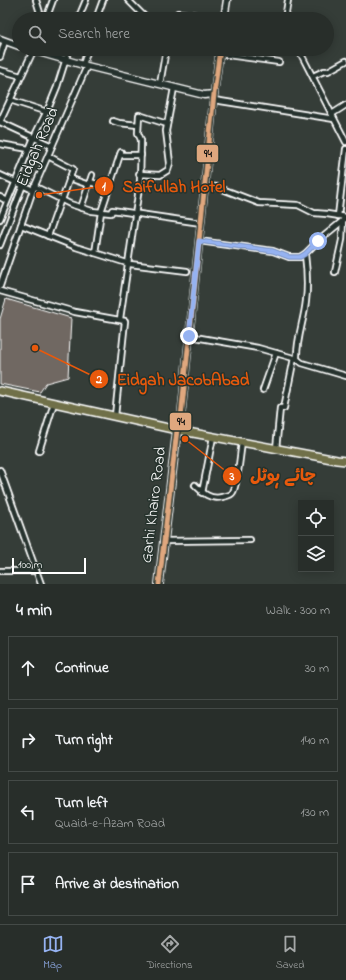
<!DOCTYPE html>
<meta charset="utf-8">
<style>
:root{--surface:#282e2a;--page:#303632;--text:#f1f3f6;--muted:#a5a8a8;--line:#444a47;--accent:#95b2f1}
body{margin:0;font-family:"Indie Flower","Playpen Sans Arabic",sans-serif;background:var(--page);color:var(--text)}
.controls{position:absolute;right:12px;bottom:12px;display:grid;overflow:hidden;border-radius:0px;box-shadow:0 2px 10px #0003}
.controls button{width:36px;height:36px;display:grid;place-items:center;padding:0;border:0;border-bottom:1px solid var(--line);background:var(--surface);color:var(--text);font:20px sans-serif}
.scale{position:absolute;left:12px;bottom:10px;width:74px;box-sizing:border-box;padding-left:4px;border:2px solid #fff;border-top:0;font-size:11px;line-height:14px;white-space:nowrap;color:#fff;-webkit-text-stroke:3px #26332d;paint-order:stroke}
.stop{position:absolute;width:12px;height:12px;margin:-9px;border:3px solid #95b2f1;border-radius:50%;background:#fff}
.stop.end{background:#95b2f1;border-color:#fff;box-shadow:0 1px 4px #0008}
.list{margin:0;padding:0;list-style:none}
h2{display:flex;justify-content:space-between;align-items:center;height:52px;margin:0;padding:0 16px;font-size:17px}
h2 small{font-size:13px;font-weight:400;color:var(--muted)}
.list li{display:grid;grid-template-columns:26px 1fr auto;gap:12px;align-items:center;box-sizing:border-box;height:64px;margin:0 8px 8px;padding:0 8px;border:1px solid var(--line);border-radius:0px}
.list b{display:block;font-size:15px;white-space:nowrap}
.list p{margin:0;font-size:13px;white-space:nowrap;color:var(--muted)}
.list em{font-size:13px;font-style:normal;color:var(--muted)}
.icon{flex:none;width:22px;height:22px;fill:none;stroke:currentColor;stroke-width:2;stroke-linecap:round;stroke-linejoin:round}
.map{position:relative;flex:none;width:346px;height:584px;overflow:hidden}
.search{position:absolute;background:var(--surface);box-shadow:0 2px 10px #0003;left:12px;right:12px;top:12px;height:44px;display:flex;align-items:center;gap:10px;box-sizing:border-box;padding:0 14px;border-radius:22px;color:var(--muted);font-size:15px}
.sheet{height:340px;background:var(--surface)}
nav{display:flex;justify-content:space-around;align-items:center;box-sizing:border-box;height:56px;border-top:1px solid var(--line);background:var(--surface);font-size:11px;color:var(--muted)}
nav a{display:grid;justify-items:center;gap:2px}
nav .on{color:var(--accent)}
.map>svg:first-child{display:block}
</style>
<div class="map">
<svg width="346" height="584" viewBox="0 0 346 584">
<rect width="100%" height="100%" fill="#353d38"/>
<filter id="ink" filterUnits="userSpaceOnUse"><feTurbulence type="fractalNoise" baseFrequency=".025" numOctaves="2"/><feDisplacementMap in="SourceGraphic" scale="8" xChannelSelector="R" yChannelSelector="G"/><feConvolveMatrix kernelMatrix="1 2 1 2 8 2 1 2 1" color-interpolation-filters="sRGB"/></filter>
<g filter="url(#ink)">
<path fill="#706762" stroke="#fff" d="M 6,299 L 71,318 L 68,377 L 46,383 L 40,392 L 0,384 L 0,319 Z"/>
<g fill="none" stroke-linecap="round" stroke-linejoin="round">
<defs>
<g id="street">
<path d="M 36,0 L 41,16 L 46,18"/>
<path d="M 128,0 L 147,19"/>
<path d="M 178,13 L 225,18"/>
<path d="M 46,19 L 53,0"/>
<path d="M 78,19 L 86,0"/>
<path d="M 96,19 L 103,0"/>
<path d="M 285,19 L 288,0"/>
<path d="M 297,49 L 302,56 L 346,142"/>
<path d="M 220,54 L 279,62"/>
<path d="M 0,57 L 5,41"/>
<path d="M 83,65 L 88,49"/>
<path d="M 0,70 L 21,76"/>
<path d="M 313,76 L 324,71 L 328,71 L 346,61"/>
<path d="M 160,84 L 166,49"/>
<path d="M 10,100 L 47,112"/>
<path d="M 214,100 L 334,119"/>
<path d="M 332,114 L 346,105"/>
<path d="M 113,121 L 119,123 L 138,125"/>
<path d="M 0,122 L 34,49"/>
<path d="M 0,122 L 52,146"/>
<path d="M 0,144 L 29,149"/>
<path d="M 120,155 L 141,155"/>
<path d="M 48,156 L 73,169 L 62,200"/>
<path d="M 139,174 L 160,175 L 168,170 L 170,163 L 166,131 L 174,88"/>
<path d="M 0,175 L 33,190"/>
<path d="M 69,178 L 89,185"/>
<path d="M 90,182 L 109,188"/>
<path d="M 34,186 L 70,204 L 92,211 L 111,213 L 112,210 L 201,223"/>
<path d="M 205,186 L 217,187 L 259,203 L 298,205 L 314,213 L 327,214 L 346,217"/>
<path d="M 0,197 L 7,201"/>
<path d="M 81,208 L 92,175"/>
<path d="M 338,216 L 346,149"/>
<path d="M 346,218 L 318,241 L 305,254 C 307,270 308,285 306,301 C 304,321 296,340 297,359 L 302,363 L 346,376"/>
<path d="M 0,219 L 35,135 L 48,109 L 57,87 L 69,49"/>
<path d="M 21,225 L 76,247 L 130,264 L 187,271"/>
<path d="M 48,236 L 61,199"/>
<path d="M 199,241 L 273,251 L 289,257 L 300,257 L 305,254"/>
<path d="M 0,245 L 23,185"/>
<path d="M 95,253 L 101,212 L 121,152"/>
<path d="M 335,272 L 342,240 L 343,220"/>
<path d="M 0,286 L 33,190 L 87,66"/>
<path d="M 0,291 L 75,312 L 125,321 L 115,416"/>
<path d="M 120,319 L 140,181 L 141,140 L 138,133 L 139,115 L 167,124"/>
<path d="M 189,336 L 258,348 L 297,359"/>
<path d="M 263,390 L 276,353"/>
<path d="M 276,449 L 280,408 L 284,408 L 294,358"/>
<path d="M 39,451 L 54,403"/>
<path d="M 0,470 L 41,584"/>
<path d="M 195,485 C 203,493 210,500 222,497 C 226,496 231,496 233,492 C 238,483 240,454 242,443"/>
<path d="M 202,493 L 213,437"/>
<path d="M 164,541 L 250,540"/>
<path d="M 0,571 L 36,571"/>
</g>
<g id="secondary">
<path d="M 224,19 L 227,0"/>
<path d="M 0,39 L 19,46"/>
<path d="M 28,49 L 87,66 L 204,95 L 214,94"/>
<path d="M 177,430 L 180,427 L 214,94 L 220,49"/>
</g>
<g id="primary">
<path d="M 0,391 L 177,430 L 337,460 L 346,461"/>
<path d="M 159,584 L 177,430"/>
</g>
</defs>
<use href="#street" stroke="#fff" stroke-width="8"/>
<use href="#secondary" stroke="#fff" stroke-width="9"/>
<use href="#primary" stroke="#fff" stroke-width="10"/>
<use href="#street" stroke="#26332d" stroke-width="4.5"/>
<use href="#secondary" stroke="#26332d" stroke-width="6"/>
<use href="#primary" stroke="#6f704a" stroke-width="7"/>
<defs>
<path id="bus-1" d="M 159,584 L 177,430 L 180,427 L 214,94 L 220,49"/>
</defs>
<use href="#bus-1" stroke="#26332d" stroke-width="8"/>
<use href="#bus-1" stroke="#dfa77e" stroke-width="5"/>
</g>
</g>
<g fill="none" stroke-linecap="round" stroke-linejoin="round" filter="url(#ink)">
<path stroke="#95b2f1" stroke-width="5" d="M 189,336 L 199,241 L 273,251 L 289,257 L 300,257 L 305,254 L 318,241"/>
</g>
<g text-anchor="middle" dominant-baseline="central" stroke-width="3" stroke-linejoin="round" paint-order="stroke">
<g font-size="16" fill="#fff" stroke="#26332d">
<text transform="translate(38 147) rotate(-67)">Eidgah Road</text>
<text transform="translate(154 505) rotate(-83)">Garhi Khairo Road</text>
</g>
</g>
<path fill="none" stroke="#e8590c" stroke-width="1.5" d="M39 195L104 186M35 348L99 379M185 439L232 476"/>
<g fill="#e8590c" stroke="#26332d" stroke-width="1.5">
<circle cx="39" cy="195" r="4"/>
<circle cx="35" cy="348" r="4"/>
<circle cx="185" cy="439" r="4"/>
<circle cx="104" cy="186" r="10"/>
<circle cx="99" cy="379" r="10"/>
<circle cx="232" cy="476" r="10"/>
</g>
<g font-size="12" text-anchor="middle" font-weight="bold" fill="#fff">
<text x="104" y="190">1</text>
<text x="99" y="383">2</text>
<text x="232" y="480">3</text>
</g>
<g font-size="17" text-anchor="middle" font-weight="bold" fill="#e8590c" stroke="#26332d" stroke-width="3" stroke-linejoin="round" paint-order="stroke">
<text x="174" y="192">Saifullah Hotel</text>
<text x="183" y="385">Eidgah JacobAbad</text>
<text x="283" y="481">چائے ہوٹل</text>
</g>
<g stroke="#26332d" stroke-width="1.5">
<rect x="196" y="144" width="23" height="19" rx="4" fill="#dfa77e"/>
<rect x="169" y="412" width="23" height="19" rx="4" fill="#dfa77e"/>
</g>
<g font-size="11" text-anchor="middle" font-weight="bold" fill="#111">
<text x="208" y="157">94</text>
<text x="181" y="425">94</text>
</g>
</svg>
<div class="controls">
<button><svg class="icon" aria-label="locate" viewBox="0 0 24 24"><circle cx="12" cy="12" r="6"/><path d="M12 2v4M12 18v4M2 12h4M18 12h4"/></svg></button>
<button><svg class="icon" aria-label="layers" viewBox="0 0 24 24"><path d="M12 4l9 5-9 5-9-5zM3 14l9 5 9-5"/></svg></button>
</div>
<div class="scale">100 m</div>
<div class="stop" style="left:318px;top:241px"></div>
<div class="stop end" style="left:189px;top:336px"></div>
<div class="search"><svg class="icon" aria-label="search" viewBox="0 0 24 24"><circle cx="10" cy="10" r="6"/><path d="M15 15l6 6"/></svg>Search here</div>
</div>
<section class="sheet">
<h2>4 min<small>Walk · 300 m</small></h2>
<ul class="list">
<li><svg class="icon" aria-label="ahead" viewBox="0 0 24 24"><path d="M12 20V5M6 11l6-6 6 6"/></svg><div><b>Continue</b></div><em>30 m</em></li>
<li><svg class="icon" aria-label="right" viewBox="0 0 24 24"><path d="M7 20v-9h11M14 6l5 5-5 5"/></svg><div><b>Turn right</b></div><em>140 m</em></li>
<li><svg class="icon" aria-label="left" viewBox="0 0 24 24"><path d="M17 20v-9H6M10 6l-5 5 5 5"/></svg><div><b>Turn left</b><p>Quaid-e-Azam Road</p></div><em>130 m</em></li>
<li><svg class="icon" aria-label="arrive" viewBox="0 0 24 24"><path d="M6 21V4h12l-3 4 3 4H6"/></svg><div><b>Arrive at destination</b></div></li>
</ul>
</section>
<nav>
<a class="on"><svg class="icon" aria-label="map" viewBox="0 0 24 24"><path d="M3 6l6-2 6 2 6-2v14l-6 2-6-2-6 2zM9 4v14M15 6v14"/></svg>Map</a>
<a><svg class="icon" aria-label="directions" viewBox="0 0 24 24"><path d="M12 3l9 9-9 9-9-9zM9 14v-3h6M13 9l2 2-2 2"/></svg>Directions</a>
<a><svg class="icon" aria-label="saved" viewBox="0 0 24 24"><path d="M7 4h10v16l-5-4-5 4z"/></svg>Saved</a>
</nav>
